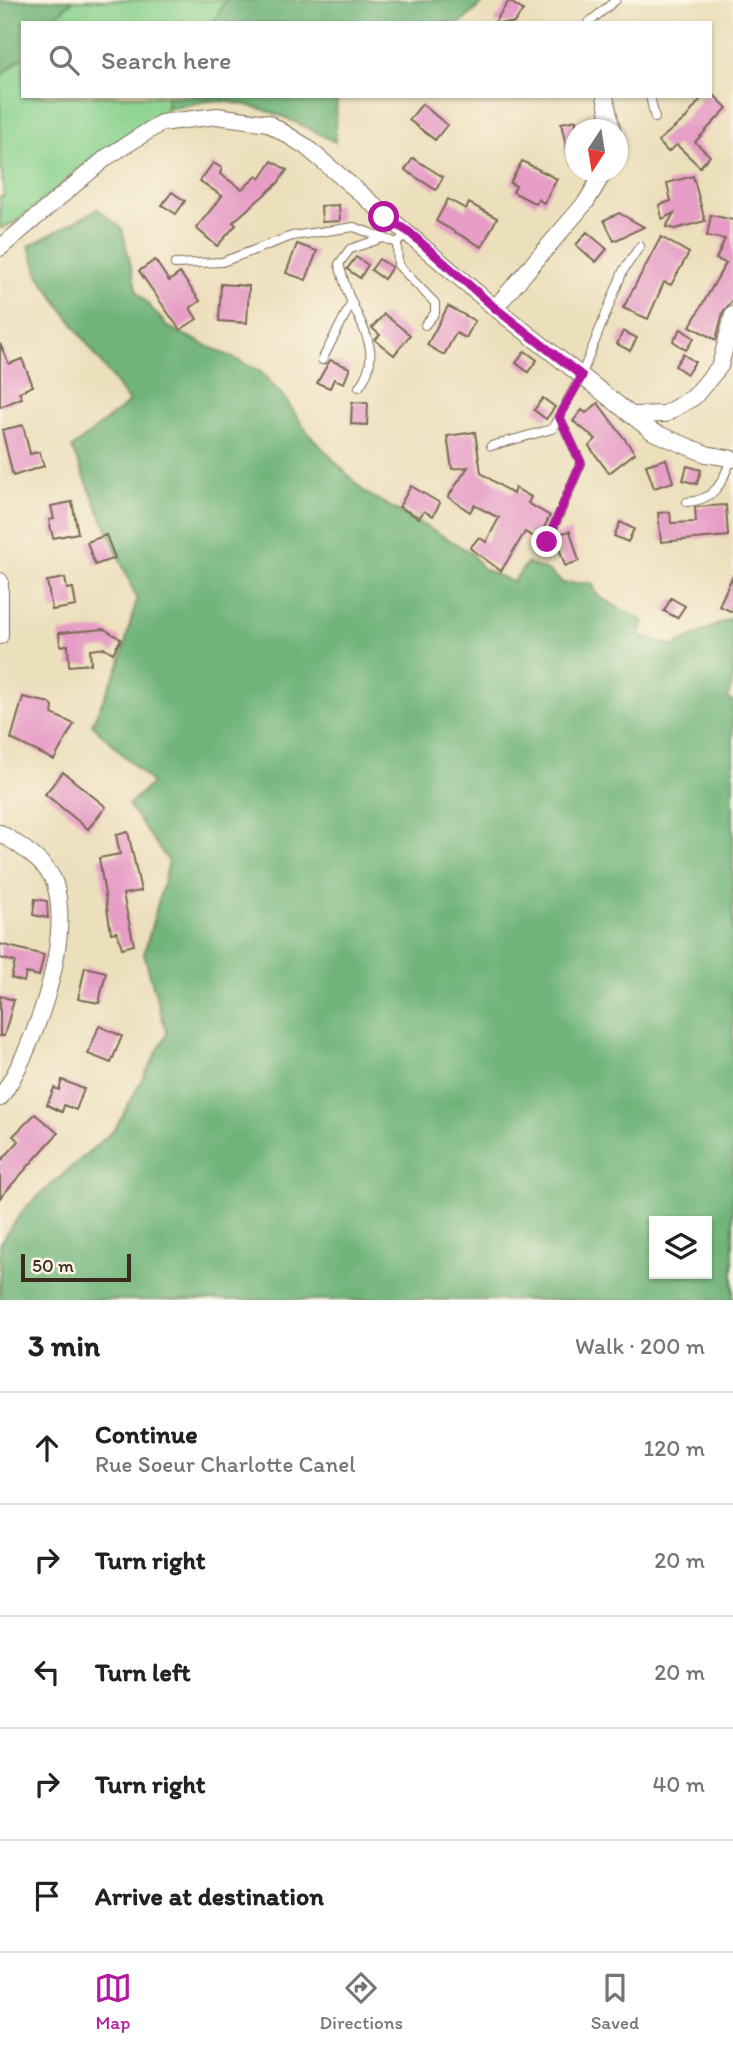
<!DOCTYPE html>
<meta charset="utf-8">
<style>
:root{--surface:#fff;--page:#f2f2f2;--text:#222;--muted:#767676;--line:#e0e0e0;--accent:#b5179e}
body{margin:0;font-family:Itim,sans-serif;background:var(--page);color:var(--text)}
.controls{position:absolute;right:21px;bottom:21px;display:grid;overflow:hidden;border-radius:0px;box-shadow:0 2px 5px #0004}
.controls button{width:63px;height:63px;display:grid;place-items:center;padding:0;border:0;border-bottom:2px solid var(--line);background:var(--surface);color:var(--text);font:35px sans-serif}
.compass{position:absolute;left:565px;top:119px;width:63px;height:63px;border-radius:50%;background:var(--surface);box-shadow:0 2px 5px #0004;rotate:192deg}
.scale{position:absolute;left:21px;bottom:18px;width:110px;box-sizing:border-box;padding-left:7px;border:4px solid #3b2a1e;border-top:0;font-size:19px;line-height:24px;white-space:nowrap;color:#3b2a1e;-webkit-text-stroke:5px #fcf5e5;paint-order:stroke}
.stop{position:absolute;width:21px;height:21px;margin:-16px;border:5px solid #b5179e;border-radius:50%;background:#fff}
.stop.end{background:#b5179e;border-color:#fff;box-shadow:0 2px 7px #0008}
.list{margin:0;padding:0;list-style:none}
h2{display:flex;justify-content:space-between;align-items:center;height:91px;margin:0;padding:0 28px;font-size:30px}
h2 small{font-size:23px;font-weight:400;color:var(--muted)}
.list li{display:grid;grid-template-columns:46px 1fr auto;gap:21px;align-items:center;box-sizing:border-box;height:112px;padding:0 28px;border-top:2px solid var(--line)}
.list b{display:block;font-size:26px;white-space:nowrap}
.list p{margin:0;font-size:23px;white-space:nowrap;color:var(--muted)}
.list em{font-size:23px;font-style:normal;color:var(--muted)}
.icon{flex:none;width:38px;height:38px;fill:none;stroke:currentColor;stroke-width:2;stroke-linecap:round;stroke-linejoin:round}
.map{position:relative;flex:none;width:733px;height:1300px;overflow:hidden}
.search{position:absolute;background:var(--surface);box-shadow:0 2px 5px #0004;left:21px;right:21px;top:21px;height:77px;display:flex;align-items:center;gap:18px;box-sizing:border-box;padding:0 24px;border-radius:0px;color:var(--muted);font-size:26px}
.sheet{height:651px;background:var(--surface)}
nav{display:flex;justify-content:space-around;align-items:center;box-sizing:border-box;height:98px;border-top:2px solid var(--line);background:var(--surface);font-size:19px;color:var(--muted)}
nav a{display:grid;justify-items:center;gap:4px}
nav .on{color:var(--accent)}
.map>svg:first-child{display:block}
</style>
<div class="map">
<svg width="733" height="1300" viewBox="0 0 733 1300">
<rect width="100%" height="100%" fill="#fcf5e5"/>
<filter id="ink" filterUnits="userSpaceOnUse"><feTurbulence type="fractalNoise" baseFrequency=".0143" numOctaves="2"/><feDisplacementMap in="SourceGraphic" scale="14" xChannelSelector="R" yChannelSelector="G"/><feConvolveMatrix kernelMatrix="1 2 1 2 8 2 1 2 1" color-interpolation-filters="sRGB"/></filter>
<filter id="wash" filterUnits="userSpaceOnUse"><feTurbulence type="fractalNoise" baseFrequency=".00686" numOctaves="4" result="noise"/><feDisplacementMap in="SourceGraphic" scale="28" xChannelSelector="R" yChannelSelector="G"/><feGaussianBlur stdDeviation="1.57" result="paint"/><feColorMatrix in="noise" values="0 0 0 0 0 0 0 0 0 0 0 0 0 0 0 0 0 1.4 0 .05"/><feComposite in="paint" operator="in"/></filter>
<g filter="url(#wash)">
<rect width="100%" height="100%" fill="#ecdfbc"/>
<g fill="#8ad28e" stroke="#627e56" stroke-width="2">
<path d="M 73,0 L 226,0 L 213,23 L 49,23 Z"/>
<path d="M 23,57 L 23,96 L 167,96 L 167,109 L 95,156 L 16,222 L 0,228 L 0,197 L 4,196 L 0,157 L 0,76 Z"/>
</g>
<g fill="#6fb479" stroke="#556f4c" stroke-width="2" fill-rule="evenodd">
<path d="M 0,0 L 73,0 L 49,23 L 23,23 L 23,57 L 0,76 Z"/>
<path d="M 226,0 L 486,0 L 461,23 L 213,23 Z"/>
<path d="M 167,96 L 337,96 L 335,142 C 297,122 254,100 210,101 C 196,102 181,107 167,109 Z"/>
<path d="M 98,209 L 122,229 L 137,292 L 168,327 L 260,371 L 284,397 L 308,433 L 364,492 L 448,539 L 471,553 L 483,569 L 513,582 L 527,563 L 550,572 L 563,583 L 592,583 L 598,596 L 644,622 L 640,636 L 674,646 L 733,617 L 733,680 L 728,698 L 733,702 L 733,1300 L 0,1300 L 0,1242 L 26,1207 L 115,1129 L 167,1034 L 144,954 L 169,862 L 128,805 L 152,783 L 92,724 L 119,666 L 137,599 L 72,448 L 129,402 L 39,276 L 29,246 ZM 654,1221 L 707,1221 L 707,1274 L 654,1274 Z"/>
</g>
<g id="blocks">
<g fill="#e69dc6">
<path d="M 509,1 L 523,10 L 514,23 L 494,23 Z"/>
<path d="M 703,96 L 715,96 L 727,108 L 695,142 L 710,156 L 700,167 L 677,145 L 668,152 L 658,141 L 686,118 Z"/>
<path d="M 422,104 L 447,125 L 435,140 L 409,120 Z"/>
<path d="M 576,120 L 576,164 L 570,164 L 561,123 Z"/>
<path d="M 413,158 L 443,177 L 436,190 L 405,170 Z"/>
<path d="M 272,161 L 287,170 L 278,183 L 233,222 L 236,225 L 217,246 L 196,228 L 222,196 L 200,181 L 213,163 L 222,168 L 220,174 L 242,189 L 257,176 L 260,179 Z"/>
<path d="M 522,161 L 557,179 L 544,203 L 538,199 L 536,204 L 513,192 L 516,186 L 510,183 Z"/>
<path d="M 693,176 L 705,221 L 675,229 L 666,227 L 674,213 L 662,219 L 659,205 L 671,201 L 667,183 Z"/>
<path d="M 172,192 L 185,201 L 176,214 L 162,205 Z"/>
<path d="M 448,199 L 466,209 L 469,203 L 497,218 L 482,247 L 436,221 Z"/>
<path d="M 339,205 L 340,221 L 322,222 L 321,206 Z"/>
<path d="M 619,213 L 644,227 L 614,241 L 604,220 Z"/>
<path d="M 711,215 L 733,220 L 733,300 L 723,312 L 716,340 L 690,326 L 726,263 L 716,259 L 725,239 L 707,236 Z"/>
<path d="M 587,232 L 607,249 L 596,262 L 576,245 Z"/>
<path d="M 661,237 L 689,253 L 671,285 L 664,282 L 648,319 L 623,308 Z"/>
<path d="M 297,244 L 317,251 L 306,280 L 286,273 Z"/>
<path d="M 356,257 L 368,265 L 360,278 L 347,269 Z"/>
<path d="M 379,259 L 392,267 L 384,279 L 371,270 Z"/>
<path d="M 155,260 L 169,281 L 180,273 L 200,301 L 190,308 L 197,319 L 180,330 L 139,271 Z"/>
<path d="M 221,284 L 249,286 L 247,323 L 219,321 Z"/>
<path d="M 448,306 L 475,321 L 466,338 L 456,333 L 444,355 L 427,345 Z"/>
<path d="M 384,314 L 410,335 L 394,355 L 375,340 L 380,335 L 372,328 Z"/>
<path d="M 681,329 L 694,338 L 686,350 L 673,341 Z"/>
<path d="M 623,331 L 637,338 L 630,351 L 617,344 Z"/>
<path d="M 0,344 L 9,364 L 22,359 L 33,386 L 19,392 L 22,398 L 0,407 Z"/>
<path d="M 525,351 L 537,360 L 528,372 L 516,363 Z"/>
<path d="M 683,354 L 695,362 L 687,374 L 675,366 Z"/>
<path d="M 330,360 L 350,368 L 344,383 L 334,379 L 330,388 L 317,383 Z"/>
<path d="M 543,398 L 555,407 L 546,419 L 534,410 Z"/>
<path d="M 352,402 L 368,403 L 367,425 L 351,424 Z"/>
<path d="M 598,403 L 635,453 L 609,473 L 589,446 L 596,439 L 573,421 L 582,410 L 586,413 Z"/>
<path d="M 23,425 L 30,454 L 39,452 L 44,466 L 13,476 L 2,430 Z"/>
<path d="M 475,432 L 481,473 L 513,494 L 515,488 L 531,497 L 528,503 L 550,516 L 538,539 L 525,532 L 501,571 L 470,548 L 479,537 L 486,542 L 499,518 L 474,505 L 470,512 L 448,497 L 468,467 L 452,469 L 447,436 Z"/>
<path d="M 666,459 L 673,482 L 654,488 L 646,465 Z"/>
<path d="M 687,466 L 701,470 L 697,484 L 683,480 Z"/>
<path d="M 411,486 L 440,503 L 433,516 L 424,511 L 419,518 L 399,507 Z"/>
<path d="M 72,502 L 78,533 L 53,538 L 49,520 L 54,519 L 51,506 Z"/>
<path d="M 726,505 L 728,536 L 661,542 L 658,513 L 670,512 L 671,523 L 696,522 L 695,507 Z"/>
<path d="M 620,522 L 634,529 L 628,542 L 614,536 Z"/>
<path d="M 570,531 L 579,561 L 565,566 L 556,538 L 558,534 Z"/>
<path d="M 106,535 L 115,558 L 95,565 L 87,542 Z"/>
<path d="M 733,575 L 733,612 L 719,606 Z"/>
<path d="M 65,578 L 67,589 L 73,588 L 76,606 L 52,610 L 47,581 Z"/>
<path d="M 671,598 L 685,606 L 677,618 L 664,611 Z"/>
<path d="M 104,629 L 121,639 L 113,653 L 105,648 L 90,650 L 91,664 L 69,666 L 68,645 L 60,646 L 59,633 Z"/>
<path d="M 23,697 L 50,703 L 53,707 L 52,714 L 74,724 L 54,760 L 11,739 Z"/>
<path d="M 63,772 L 106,807 L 88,829 L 45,794 Z"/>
<path d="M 128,832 L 141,891 L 123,894 L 134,945 L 122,948 L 117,932 L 111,933 L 99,858 L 120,854 L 116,835 Z"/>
<path d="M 35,899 L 47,901 L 48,918 L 33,915 Z"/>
<path d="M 0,944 L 44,955 L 39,976 L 26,973 L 24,982 L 11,978 L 15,962 L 0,958 Z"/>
<path d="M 85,967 L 106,972 L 99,1003 L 78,999 Z"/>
<path d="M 0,996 L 14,1000 L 4,1036 L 0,1036 Z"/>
<path d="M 99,1026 L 122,1036 L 111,1063 L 88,1054 Z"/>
<path d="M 62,1080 L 84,1089 L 76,1110 L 64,1105 L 62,1112 L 47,1105 L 54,1088 L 59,1090 Z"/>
<path d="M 35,1114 L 58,1133 L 0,1198 L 0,1162 L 19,1141 L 13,1136 Z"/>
</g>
</g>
</g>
<g filter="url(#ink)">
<use href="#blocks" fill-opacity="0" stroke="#796955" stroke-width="2"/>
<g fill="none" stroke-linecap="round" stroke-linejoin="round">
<defs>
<g id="service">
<path d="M 588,23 L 616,0"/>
<path d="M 650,96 L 655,118"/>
<path d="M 397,243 L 398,265 L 435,303 L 435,313 L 425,325"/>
<path d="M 175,264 L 222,262 L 292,236 L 354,227 L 397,243 L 408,232"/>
<path d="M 322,360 L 352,302"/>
<path d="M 359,387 C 384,354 362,328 349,296 C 345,286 342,274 339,264 L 350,249 L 383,238"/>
<path d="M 491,446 L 552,429 L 581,376 L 623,271 L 640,246"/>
<path d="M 687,502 C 715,500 723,482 731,459"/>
<path d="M 547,543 L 581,463 L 559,416"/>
</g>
<g id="minor">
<path d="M 605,96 L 612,130"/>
<path d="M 0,248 L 107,157 L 161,123 L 217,116 L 268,123 L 305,146 L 495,308 L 653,432 L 706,454 L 733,459"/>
<path d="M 495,308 L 586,202 L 604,172"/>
<path d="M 631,415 L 665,414 L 694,397 L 720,366 L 733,315"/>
<path d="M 0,581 L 0,636"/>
<path d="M 0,833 C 17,843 49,864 55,884 C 72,943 35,1048 0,1098"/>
</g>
</defs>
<use href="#service" stroke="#796955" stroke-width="10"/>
<use href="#minor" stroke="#796955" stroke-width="18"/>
<use href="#service" stroke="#fff" stroke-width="8"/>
<use href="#minor" stroke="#fff" stroke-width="16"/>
</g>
</g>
<g fill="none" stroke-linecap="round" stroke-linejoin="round" filter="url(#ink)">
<path stroke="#b5179e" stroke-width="9" d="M 384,217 L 409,232 L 495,308 L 582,376 L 559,416 L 581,463 L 547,542"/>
</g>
</svg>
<div class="controls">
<button><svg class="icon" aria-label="layers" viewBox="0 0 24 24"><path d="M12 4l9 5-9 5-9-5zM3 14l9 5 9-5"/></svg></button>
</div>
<svg class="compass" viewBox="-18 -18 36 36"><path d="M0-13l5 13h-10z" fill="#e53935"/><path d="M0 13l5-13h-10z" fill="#767676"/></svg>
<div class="scale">50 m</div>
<div class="stop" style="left:384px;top:217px"></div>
<div class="stop end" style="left:547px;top:542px"></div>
<div class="search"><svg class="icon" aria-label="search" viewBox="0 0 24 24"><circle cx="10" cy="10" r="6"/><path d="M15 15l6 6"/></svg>Search here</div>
</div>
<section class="sheet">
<h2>3 min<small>Walk · 200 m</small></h2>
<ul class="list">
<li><svg class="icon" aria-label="ahead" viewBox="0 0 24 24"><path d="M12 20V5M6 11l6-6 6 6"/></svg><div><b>Continue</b><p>Rue Soeur Charlotte Canel</p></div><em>120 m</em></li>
<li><svg class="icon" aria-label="right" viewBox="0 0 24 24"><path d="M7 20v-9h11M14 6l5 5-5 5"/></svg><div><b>Turn right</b></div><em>20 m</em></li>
<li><svg class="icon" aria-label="left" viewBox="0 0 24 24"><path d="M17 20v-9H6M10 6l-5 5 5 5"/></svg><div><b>Turn left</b></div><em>20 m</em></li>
<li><svg class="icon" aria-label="right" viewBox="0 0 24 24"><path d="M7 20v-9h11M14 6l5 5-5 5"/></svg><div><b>Turn right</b></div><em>40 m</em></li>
<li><svg class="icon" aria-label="arrive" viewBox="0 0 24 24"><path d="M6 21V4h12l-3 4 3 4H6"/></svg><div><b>Arrive at destination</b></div></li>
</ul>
</section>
<nav>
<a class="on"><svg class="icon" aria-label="map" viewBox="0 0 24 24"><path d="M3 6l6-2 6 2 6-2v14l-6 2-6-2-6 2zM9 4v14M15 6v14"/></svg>Map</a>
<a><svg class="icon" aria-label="directions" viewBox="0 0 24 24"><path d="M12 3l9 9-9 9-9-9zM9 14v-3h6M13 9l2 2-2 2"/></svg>Directions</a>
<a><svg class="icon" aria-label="saved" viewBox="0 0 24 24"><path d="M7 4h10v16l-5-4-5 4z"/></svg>Saved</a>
</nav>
